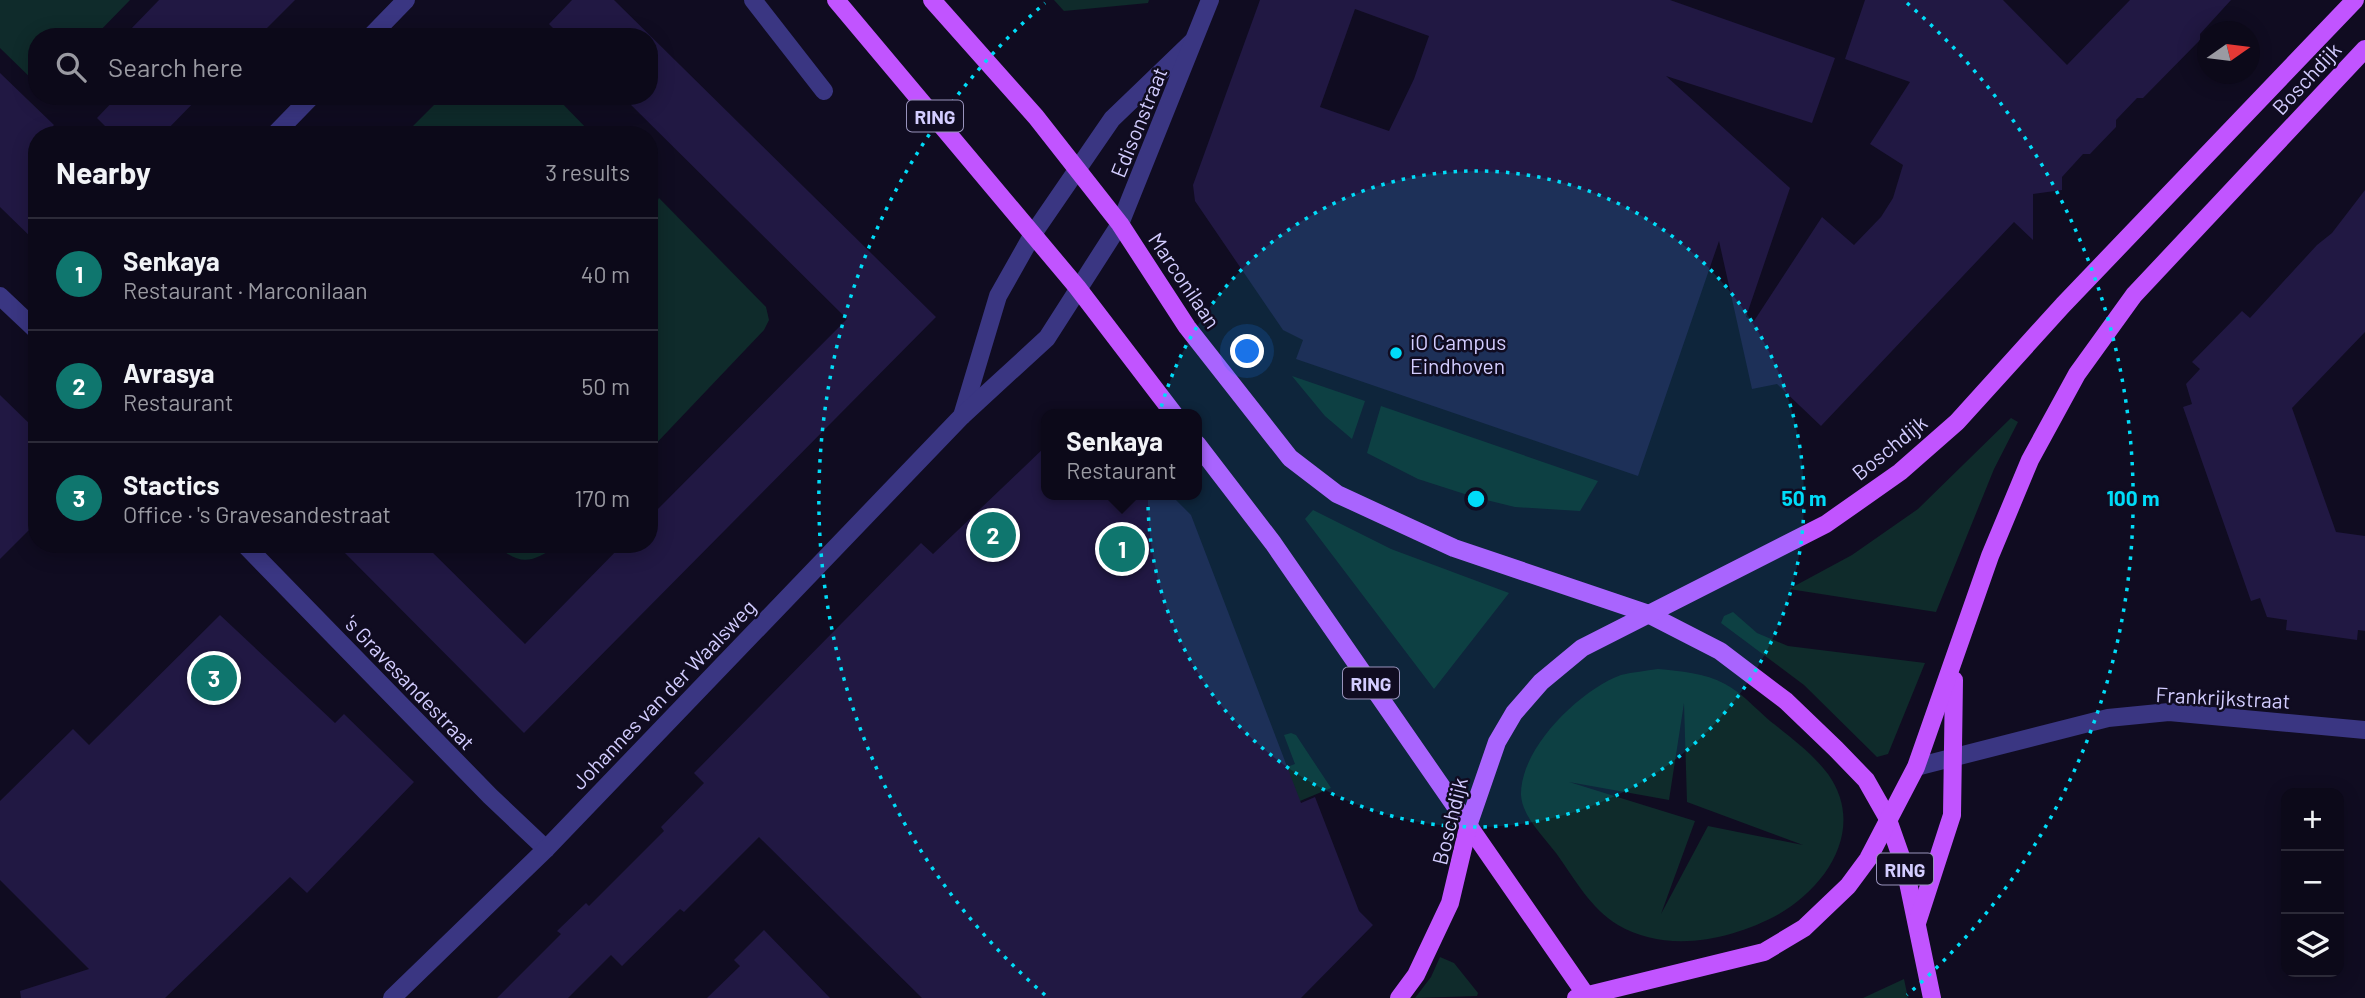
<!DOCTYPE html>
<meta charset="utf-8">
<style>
:root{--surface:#0c0919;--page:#1a1726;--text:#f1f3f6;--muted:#9a9aa2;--line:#2c2a38;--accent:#0f766e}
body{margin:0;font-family:Barlow,sans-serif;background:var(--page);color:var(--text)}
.controls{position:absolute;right:21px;bottom:21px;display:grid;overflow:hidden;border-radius:14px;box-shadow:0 4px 18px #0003}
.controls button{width:63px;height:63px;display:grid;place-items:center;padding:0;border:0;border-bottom:2px solid var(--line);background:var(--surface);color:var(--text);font:35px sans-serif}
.compass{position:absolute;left:2197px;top:21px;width:63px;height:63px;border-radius:50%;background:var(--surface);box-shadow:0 4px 18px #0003;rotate:76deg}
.you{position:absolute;left:1248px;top:352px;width:24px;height:24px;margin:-18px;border:5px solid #fff;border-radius:50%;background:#1a73e8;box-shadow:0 0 0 10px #1a73e833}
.badge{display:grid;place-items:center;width:46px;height:46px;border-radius:50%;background:var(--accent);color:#fff;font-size:23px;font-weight:700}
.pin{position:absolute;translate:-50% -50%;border:4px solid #fff;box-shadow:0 2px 7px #0006}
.popup{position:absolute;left:1041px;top:409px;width:161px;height:91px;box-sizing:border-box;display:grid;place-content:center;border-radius:14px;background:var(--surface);filter:drop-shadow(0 2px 5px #0005);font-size:23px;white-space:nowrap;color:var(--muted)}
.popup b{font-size:26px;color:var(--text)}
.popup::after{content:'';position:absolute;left:50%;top:100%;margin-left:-14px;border:14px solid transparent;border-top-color:var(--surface)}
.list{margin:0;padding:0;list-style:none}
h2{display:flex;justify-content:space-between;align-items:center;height:91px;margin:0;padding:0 28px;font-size:30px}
h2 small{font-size:23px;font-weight:400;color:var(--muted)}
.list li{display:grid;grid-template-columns:46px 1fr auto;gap:21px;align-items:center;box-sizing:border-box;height:112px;padding:0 28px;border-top:2px solid var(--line)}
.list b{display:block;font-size:26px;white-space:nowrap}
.list p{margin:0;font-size:23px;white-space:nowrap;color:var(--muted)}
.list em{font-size:23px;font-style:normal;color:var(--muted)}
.icon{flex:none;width:38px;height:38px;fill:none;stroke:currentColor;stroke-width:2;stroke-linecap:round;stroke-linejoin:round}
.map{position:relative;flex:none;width:2365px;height:998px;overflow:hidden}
.search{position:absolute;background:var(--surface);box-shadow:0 4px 18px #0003;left:28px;top:28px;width:630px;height:77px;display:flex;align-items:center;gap:18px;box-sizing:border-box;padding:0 24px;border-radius:28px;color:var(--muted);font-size:26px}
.panel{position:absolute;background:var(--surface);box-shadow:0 4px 18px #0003;left:28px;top:126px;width:630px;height:427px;border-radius:28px}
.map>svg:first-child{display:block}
</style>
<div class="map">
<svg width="2365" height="998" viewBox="0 0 2365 998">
<rect width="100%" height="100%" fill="#100c21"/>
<g fill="#0f2b2b" fill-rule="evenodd">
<path d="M 0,0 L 130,0 L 94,37 L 37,37 L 37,84 L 0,48 Z"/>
<path d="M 1054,0 L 1149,0 L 1148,3 L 1064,11 Z"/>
<path d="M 443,96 L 555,96 L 593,135 L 404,135 Z"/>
<path d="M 659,198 L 766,307 L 769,320 L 764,330 L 649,451 L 649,216 Z"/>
<path d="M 1292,376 L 1365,401 L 1352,439 L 1325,416 Z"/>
<path d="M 1381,406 L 1598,481 L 1580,511 L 1515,507 L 1474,497 L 1418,479 L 1367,453 Z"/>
<path d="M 2011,418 L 2018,422 L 1994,469 L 1936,612 L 1789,589 L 1852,555 L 1918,509 Z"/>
<path d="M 1313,510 L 1391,549 L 1509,593 L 1434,689 L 1305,519 Z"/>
<path d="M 496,544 L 559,544 C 534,562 520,568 496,544 Z"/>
<path d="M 1733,612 L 1757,633 L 1788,646 L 1925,663 L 1888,754 L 1877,757 L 1804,685 L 1721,623 L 1724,616 Z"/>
<path d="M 1658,669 C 1680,671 1705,673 1725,684 C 1741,692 1756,709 1770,721 C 1789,736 1813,754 1828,774 C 1866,827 1828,886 1779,914 C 1732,940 1667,954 1618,925 C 1591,909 1574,878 1556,853 C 1544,837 1522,816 1521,795 C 1520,748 1580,690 1621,675 C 1633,672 1646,671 1658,669 ZM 1684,703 L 1687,802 L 1803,845 L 1708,826 L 1661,914 L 1695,821 L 1569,782 L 1669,800 Z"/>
<path d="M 1291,733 L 1296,735 L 1331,788 L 1288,806 L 1276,771 L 1295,764 L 1284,735 Z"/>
<path d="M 1440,957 L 1454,963 L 1478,993 L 1477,996 L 1415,998 L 1431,977 Z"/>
<path d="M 1904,979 L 1908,998 L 1863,998 Z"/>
</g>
<g fill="#211843" fill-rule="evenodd">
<path d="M 159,0 L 295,0 L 258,37 L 133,37 L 128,32 Z"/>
<path d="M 572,0 L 614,0 L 936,317 L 524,733 L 336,544 L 424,544 L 525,644 L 623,544 L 649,544 L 649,518 L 847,319 L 622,96 L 649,96 L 649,37 L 562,37 L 549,24 Z"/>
<path d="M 1260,0 L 1670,0 L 1835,58 L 1812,123 L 1666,76 L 1790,188 L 1746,317 L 1754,321 L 1822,217 L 1854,245 L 1881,217 L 1893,198 L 1903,165 L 1870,144 L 1910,82 L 1845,59 L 1865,0 L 2003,0 L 2067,65 L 2130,0 L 2231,0 L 2200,34 L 2200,40 L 2143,98 L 2137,98 L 2116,120 L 2116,127 L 2090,154 L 2083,154 L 2062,177 L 2062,190 L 2033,194 L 2033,240 L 2014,222 L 1821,426 L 1777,384 L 1752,389 L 1719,241 L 1638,476 L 1296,359 L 1303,340 L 1283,330 L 1195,201 L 1193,185 ZM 1355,9 L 1429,36 L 1414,79 L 1389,131 L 1320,107 Z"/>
<path d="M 0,73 L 54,125 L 45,135 L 37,135 L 37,243 L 0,207 Z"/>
<path d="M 118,96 L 200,96 L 162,135 L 114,135 L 97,118 Z"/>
<path d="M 2365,190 L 2365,332 L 2292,408 L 2336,532 L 2365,536 L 2365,631 L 2358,630 L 2357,640 L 2286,630 L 2287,620 L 2267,617 L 2260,598 L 2251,601 L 2183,407 L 2192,404 L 2186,384 L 2200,369 L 2192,362 L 2242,311 L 2250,318 L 2317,245 L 2332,233 Z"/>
<path d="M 0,395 L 37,431 L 37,522 L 0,559 Z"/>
<path d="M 1047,445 L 1047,495 L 1171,495 L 1191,515 L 1301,803 L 1315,797 L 1359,911 L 1373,925 L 1301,998 L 922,998 L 759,837 L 684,912 L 680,909 L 622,966 L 611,955 L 568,998 L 497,998 L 561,934 L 557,931 L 586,903 L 589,906 L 664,831 L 661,827 L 704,783 L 694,773 L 921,543 L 933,554 Z"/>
<path d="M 220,615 L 335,723 L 344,714 L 414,782 L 307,893 L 290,877 L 165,998 L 21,998 L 20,991 L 89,969 L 0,880 L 0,801 L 73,729 L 89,745 Z"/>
<path d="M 764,930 L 830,998 L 707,998 L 740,966 L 734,960 Z"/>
</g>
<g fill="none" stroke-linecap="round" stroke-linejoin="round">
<g stroke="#3a3682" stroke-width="18">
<path d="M 753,0 L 824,91"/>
<path d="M 370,37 L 406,0"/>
<path d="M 274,135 L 312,96"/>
<path d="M 0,296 L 37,331"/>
<path d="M 962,416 L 998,296 L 1033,234 L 1112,119 L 1192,42"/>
<path d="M 244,544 L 490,796 L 546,849"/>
<path d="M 1916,767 L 2108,718 L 2169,712 L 2365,730"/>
<path d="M 392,998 L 546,849 L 962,416 L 1047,338 L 1120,224 L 1210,0"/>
</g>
<g stroke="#c154ff" stroke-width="18">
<path d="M 836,0 L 1077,287 L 1174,414"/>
<path d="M 932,0 L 1036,117 L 1120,224 L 1187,327 L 1290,458 L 1337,494 L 1454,548 L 1646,613 L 1720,651 L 1786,701 L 1836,749 L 1866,780 L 1887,817 L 1905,868 L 1932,998"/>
<path d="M 1197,444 L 1273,543 L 1588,998"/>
<path d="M 1917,923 L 1952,815 L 1954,680"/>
<path d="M 1399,998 L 1416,975 L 1450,903 L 1469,823 L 1497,742 L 1514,713 L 1541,682 L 1582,648 L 1826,524 L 1900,472 L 1957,422 L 2063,305 L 2355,0"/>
<path d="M 1576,998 L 1764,952 L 1804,928 L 1848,886 L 1868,859 L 1916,767 L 1990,556 L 2030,460 L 2077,374 L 2134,295 L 2365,49"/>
</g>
</g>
<circle cx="1476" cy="499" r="328" fill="#00dcf8" fill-opacity=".12"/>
<g fill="none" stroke="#00dcf8" stroke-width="3.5" stroke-dasharray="3.5 7">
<circle cx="1476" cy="499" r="328"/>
<path d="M1045 995A657 657 0 0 1 1045 3M1907 3A657 657 0 0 1 1907 995"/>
</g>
<circle fill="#00dcf8" stroke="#100c21" stroke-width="2.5" cx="1396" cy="353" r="7"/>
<g text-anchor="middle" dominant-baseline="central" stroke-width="5" stroke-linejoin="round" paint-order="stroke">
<g fill="#100c21" stroke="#9893bc" stroke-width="2">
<rect x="907" y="100.5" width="56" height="31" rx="5"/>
<rect x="1343" y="667.5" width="56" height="31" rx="5"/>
<rect x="1877" y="853.5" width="56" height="31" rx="5"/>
</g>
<g font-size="19" font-weight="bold" fill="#d3cdff">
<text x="935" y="116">RING</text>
<text x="1371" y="683">RING</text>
<text x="1905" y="869">RING</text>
</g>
<g font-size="21" fill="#d3cdff" stroke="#100c21">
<text transform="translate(2306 78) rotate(-47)">Boschdijk</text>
<text transform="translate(1138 122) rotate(-68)">Edisonstraat</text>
<text transform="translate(1185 280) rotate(56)">Marconilaan</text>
<text transform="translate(1889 447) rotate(-39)">Boschdijk</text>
<text transform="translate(410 682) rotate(46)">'s Gravesandestraat</text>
<text transform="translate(663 694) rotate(-46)">Johannes van der Waalsweg</text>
<text transform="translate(2223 697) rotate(3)">Frankrijkstraat</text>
<text transform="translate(1449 821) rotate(-76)">Boschdijk</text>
</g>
<g font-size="21" fill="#d3cdff" stroke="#100c21" text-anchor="start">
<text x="1410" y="341">iO Campus<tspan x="1410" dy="24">Eindhoven</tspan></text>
</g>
</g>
<circle cx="1476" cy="499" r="10" fill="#00dcf8" stroke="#100c21" stroke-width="3.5"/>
<g font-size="21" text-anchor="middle" font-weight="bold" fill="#00dcf8" stroke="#100c21" stroke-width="5" stroke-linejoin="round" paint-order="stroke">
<text x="1804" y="506">50 m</text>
<text x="2133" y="506">100 m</text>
</g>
</svg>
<div class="controls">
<button>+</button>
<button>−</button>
<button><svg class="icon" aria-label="layers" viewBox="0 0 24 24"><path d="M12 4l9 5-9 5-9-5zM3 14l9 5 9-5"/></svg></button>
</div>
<svg class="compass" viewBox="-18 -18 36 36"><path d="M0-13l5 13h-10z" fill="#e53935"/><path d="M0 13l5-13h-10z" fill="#9a9aa2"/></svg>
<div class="you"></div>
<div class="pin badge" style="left:1122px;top:549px">1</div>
<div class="popup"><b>Senkaya</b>Restaurant</div>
<div class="pin badge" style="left:993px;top:535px">2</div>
<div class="pin badge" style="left:214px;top:678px">3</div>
<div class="search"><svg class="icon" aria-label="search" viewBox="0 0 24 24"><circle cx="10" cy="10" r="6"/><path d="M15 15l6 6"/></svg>Search here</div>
<section class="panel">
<h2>Nearby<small>3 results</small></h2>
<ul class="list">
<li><span class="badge">1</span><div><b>Senkaya</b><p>Restaurant · Marconilaan</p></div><em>40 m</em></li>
<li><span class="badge">2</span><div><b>Avrasya</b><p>Restaurant</p></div><em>50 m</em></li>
<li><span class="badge">3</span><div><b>Stactics</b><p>Office · 's Gravesandestraat</p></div><em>170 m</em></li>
</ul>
</section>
</div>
